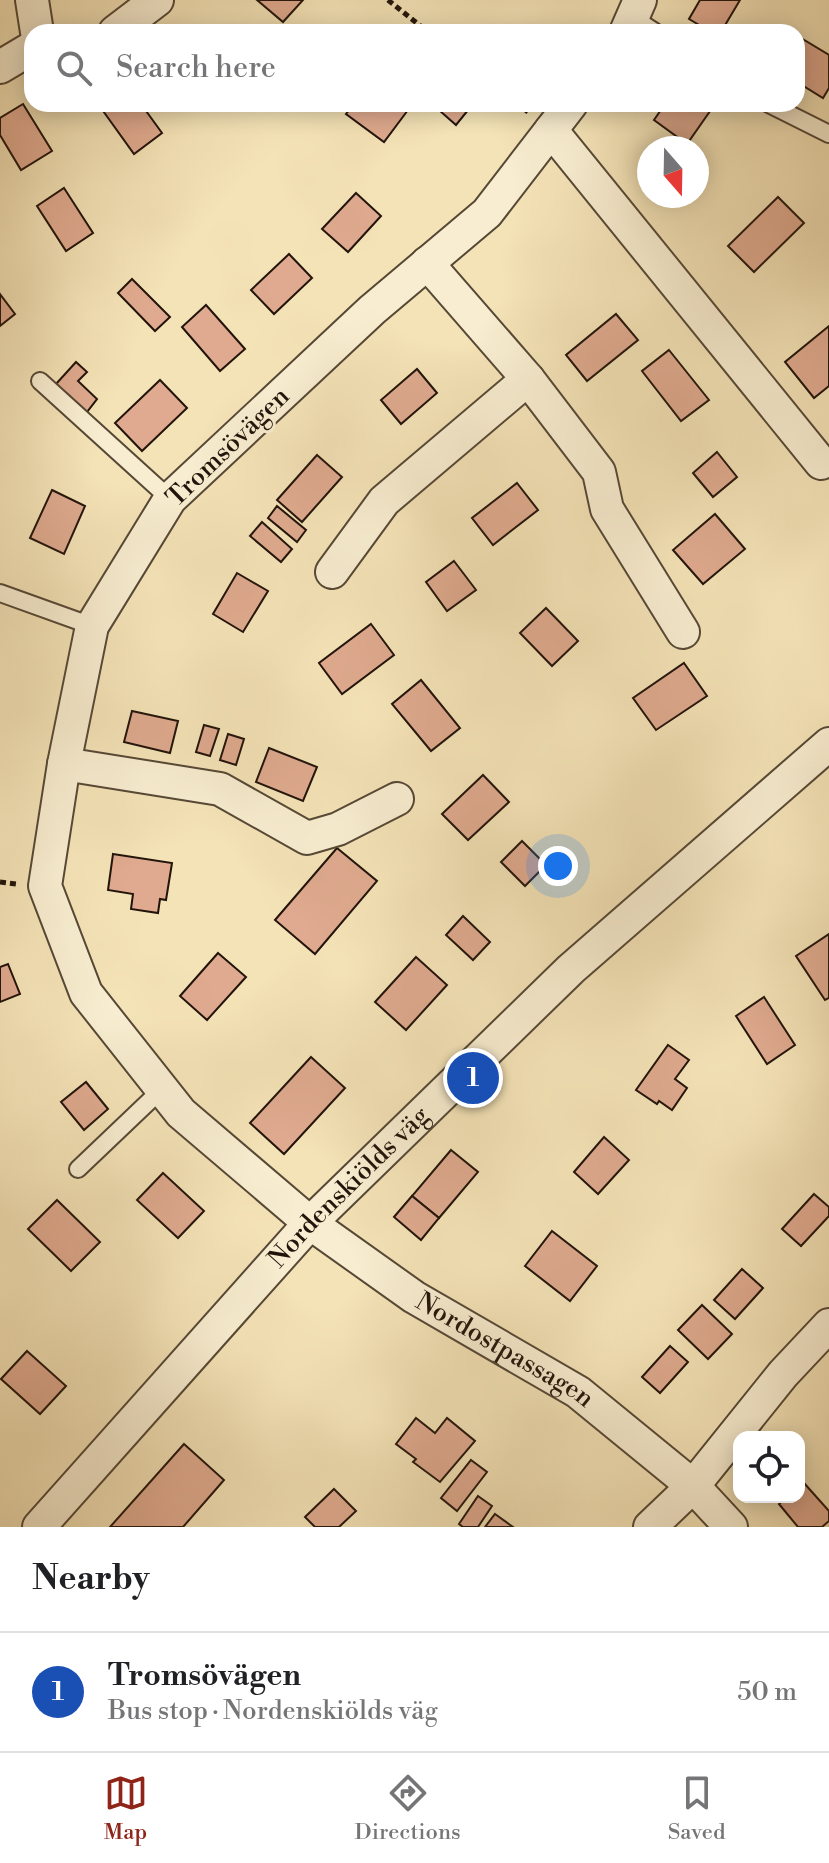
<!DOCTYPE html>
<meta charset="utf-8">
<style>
:root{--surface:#fff;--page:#f2f2f2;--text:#202124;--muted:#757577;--line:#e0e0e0;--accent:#8f2418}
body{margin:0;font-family:"Libre Bodoni",serif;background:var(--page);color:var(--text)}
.controls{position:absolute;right:24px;bottom:24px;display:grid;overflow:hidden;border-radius:16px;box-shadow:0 4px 20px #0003}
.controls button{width:72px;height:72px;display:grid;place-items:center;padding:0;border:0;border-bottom:2px solid var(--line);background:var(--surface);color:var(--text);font:40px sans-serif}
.compass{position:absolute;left:637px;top:136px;width:72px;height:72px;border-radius:50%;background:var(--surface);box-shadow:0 4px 20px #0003;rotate:160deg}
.you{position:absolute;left:558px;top:866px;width:28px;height:28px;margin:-20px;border:6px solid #fff;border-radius:50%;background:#1a73e8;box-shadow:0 0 0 12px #1a73e833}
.badge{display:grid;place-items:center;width:52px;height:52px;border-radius:50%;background:var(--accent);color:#fff;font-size:26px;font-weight:700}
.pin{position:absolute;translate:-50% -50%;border:4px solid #fff;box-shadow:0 2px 8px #0006}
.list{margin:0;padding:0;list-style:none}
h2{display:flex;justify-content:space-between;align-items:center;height:104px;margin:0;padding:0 32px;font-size:34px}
h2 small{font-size:26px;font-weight:400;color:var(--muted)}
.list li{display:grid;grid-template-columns:52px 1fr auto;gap:24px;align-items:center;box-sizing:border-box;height:120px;padding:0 32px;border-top:2px solid var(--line)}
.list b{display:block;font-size:30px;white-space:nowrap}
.list p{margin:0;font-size:26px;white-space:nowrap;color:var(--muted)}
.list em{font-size:26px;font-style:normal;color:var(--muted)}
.icon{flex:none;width:44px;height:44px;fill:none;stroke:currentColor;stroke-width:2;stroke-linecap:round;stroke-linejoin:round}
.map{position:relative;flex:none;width:829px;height:1527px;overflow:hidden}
.search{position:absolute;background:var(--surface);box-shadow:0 4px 20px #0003;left:24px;right:24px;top:24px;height:88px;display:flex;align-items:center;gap:20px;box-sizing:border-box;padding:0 28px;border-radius:24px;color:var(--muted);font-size:30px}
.sheet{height:224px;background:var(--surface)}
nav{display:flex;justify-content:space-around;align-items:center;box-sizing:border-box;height:112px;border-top:2px solid var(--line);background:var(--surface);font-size:22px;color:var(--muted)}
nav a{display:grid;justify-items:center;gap:4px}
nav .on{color:var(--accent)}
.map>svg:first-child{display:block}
</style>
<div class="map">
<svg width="829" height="1527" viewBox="0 0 829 1527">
<rect width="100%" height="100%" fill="#f4e3b7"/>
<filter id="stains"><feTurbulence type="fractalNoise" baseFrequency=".0025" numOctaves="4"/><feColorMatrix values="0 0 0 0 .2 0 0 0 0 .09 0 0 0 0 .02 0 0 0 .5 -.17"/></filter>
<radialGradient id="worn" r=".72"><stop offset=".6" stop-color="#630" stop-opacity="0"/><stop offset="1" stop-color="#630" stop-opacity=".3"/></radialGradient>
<g fill="#dfaa8f" stroke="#22140b" stroke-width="2">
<path d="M 257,0 L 303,0 L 283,22 Z"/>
<path d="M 700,0 L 740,0 L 721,32 L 711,32 L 689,19 Z"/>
<path d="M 801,38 L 829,55 L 829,88 L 823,98 L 797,82 L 797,44 Z"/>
<path d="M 23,104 L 52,151 L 21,170 L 0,135 L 0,118 Z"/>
<path d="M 107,104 L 141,104 L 162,133 L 134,154 L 101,108 Z"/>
<path d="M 354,104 L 401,104 L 408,110 L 384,142 L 346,114 Z"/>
<path d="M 446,104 L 473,104 L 456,125 L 440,111 Z"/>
<path d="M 665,104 L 715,104 L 687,144 L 654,120 Z"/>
<path d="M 64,188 L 93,233 L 66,251 L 37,206 Z"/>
<path d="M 356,193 L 381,216 L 348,252 L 322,229 Z"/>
<path d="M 778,197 L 804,223 L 754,272 L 728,246 Z"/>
<path d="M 289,254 L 312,278 L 274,314 L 251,290 Z"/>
<path d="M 132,279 L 170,317 L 155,331 L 118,293 Z"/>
<path d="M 0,294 L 15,314 L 0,326 Z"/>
<path d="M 206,305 L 245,349 L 220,371 L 182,327 Z"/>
<path d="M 616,314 L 638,340 L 587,381 L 566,355 Z"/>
<path d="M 829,326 L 829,386 L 814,398 L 785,362 Z"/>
<path d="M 669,350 L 709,400 L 681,421 L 642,371 Z"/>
<path d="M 76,362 L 87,372 L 78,381 L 97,399 L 87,412 L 56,384 Z"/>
<path d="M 417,369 L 437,393 L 401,424 L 381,400 Z"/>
<path d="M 160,380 L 187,408 L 142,451 L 115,423 Z"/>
<path d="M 717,452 L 737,477 L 713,497 L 693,473 Z"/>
<path d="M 317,455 L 342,477 L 302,522 L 277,500 Z"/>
<path d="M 517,483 L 538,510 L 493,545 L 472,518 Z"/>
<path d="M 52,490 L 85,506 L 64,554 L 30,538 Z"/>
<path d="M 277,506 L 306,530 L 297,542 L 268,518 Z"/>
<path d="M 715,514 L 745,549 L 703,584 L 673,550 Z"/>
<path d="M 262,522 L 292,549 L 281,562 L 250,536 Z"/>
<path d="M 454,561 L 476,590 L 447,611 L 426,582 Z"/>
<path d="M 237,573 L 268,591 L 243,632 L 213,614 Z"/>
<path d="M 546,608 L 578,641 L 552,666 L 520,633 Z"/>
<path d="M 371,624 L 394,655 L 342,694 L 319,663 Z"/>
<path d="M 684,663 L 707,696 L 656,730 L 633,698 Z"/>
<path d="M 421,680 L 460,728 L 431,751 L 392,704 Z"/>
<path d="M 132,711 L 178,721 L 170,753 L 124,742 Z"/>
<path d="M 204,725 L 219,729 L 210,756 L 196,752 Z"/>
<path d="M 228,734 L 244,739 L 236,765 L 220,760 Z"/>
<path d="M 269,748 L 317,767 L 303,801 L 256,782 Z"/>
<path d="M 483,775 L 509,802 L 468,840 L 442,814 Z"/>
<path d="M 522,841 L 546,865 L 525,886 L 501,862 Z"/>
<path d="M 337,848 L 377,881 L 315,954 L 275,920 Z"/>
<path d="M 113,854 L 172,863 L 166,900 L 160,899 L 158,913 L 131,909 L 133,894 L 108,890 Z"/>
<path d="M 463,916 L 490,942 L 473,960 L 446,935 Z"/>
<path d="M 829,934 L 829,998 L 825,1000 L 796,956 Z"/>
<path d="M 218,953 L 246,977 L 207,1020 L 180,996 Z"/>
<path d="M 416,957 L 447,985 L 406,1030 L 375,1002 Z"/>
<path d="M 8,964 L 20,994 L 0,1002 L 0,967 Z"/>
<path d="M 764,997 L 795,1045 L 767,1064 L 736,1016 Z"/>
<path d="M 668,1045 L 689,1060 L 675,1079 L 687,1088 L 672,1110 L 659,1101 L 657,1104 L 636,1090 Z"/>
<path d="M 311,1057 L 345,1088 L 284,1154 L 250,1123 Z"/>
<path d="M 86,1082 L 108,1109 L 84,1130 L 61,1102 Z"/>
<path d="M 604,1137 L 629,1160 L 598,1194 L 574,1172 Z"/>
<path d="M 451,1150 L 478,1172 L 439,1218 L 412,1196 Z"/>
<path d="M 163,1173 L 204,1211 L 178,1238 L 137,1200 Z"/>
<path d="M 814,1194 L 829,1207 L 829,1216 L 801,1246 L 782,1229 Z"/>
<path d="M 412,1196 L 439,1218 L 421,1240 L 394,1217 Z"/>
<path d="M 57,1200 L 100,1242 L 71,1271 L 28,1229 Z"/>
<path d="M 552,1231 L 597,1266 L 570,1301 L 525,1266 Z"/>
<path d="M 742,1269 L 763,1288 L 735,1319 L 714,1300 Z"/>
<path d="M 702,1305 L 732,1334 L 708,1359 L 678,1330 Z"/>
<path d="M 670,1346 L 688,1362 L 660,1393 L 642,1377 Z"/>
<path d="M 27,1351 L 66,1386 L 40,1414 L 1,1379 Z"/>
<path d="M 416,1418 L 435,1433 L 447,1418 L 475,1441 L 440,1482 L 413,1462 L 416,1459 L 396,1444 Z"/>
<path d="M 184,1444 L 224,1480 L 183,1527 L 110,1527 Z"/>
<path d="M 471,1460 L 487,1472 L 457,1511 L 441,1498 Z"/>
<path d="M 804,1483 L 829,1511 L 829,1521 L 822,1527 L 798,1527 L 779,1504 L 787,1497 L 799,1497 L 799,1487 Z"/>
<path d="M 334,1489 L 356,1511 L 339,1527 L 315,1527 L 305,1517 Z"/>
<path d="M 478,1496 L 492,1506 L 478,1527 L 463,1527 L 459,1524 Z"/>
<path d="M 495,1514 L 513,1527 L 485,1527 Z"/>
</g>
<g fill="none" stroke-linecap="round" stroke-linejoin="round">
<defs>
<g id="lane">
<path d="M 632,17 L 655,32"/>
<path d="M 769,104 L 829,134"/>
<path d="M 40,381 L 170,499"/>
<path d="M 0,593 L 92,626"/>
<path d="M 78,1169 L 162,1089"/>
</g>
<g id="street">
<path d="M 32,0 L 37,32"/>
<path d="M 115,32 L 157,0"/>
<path d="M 626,32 L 640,0"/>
<path d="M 0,67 L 32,48"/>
<path id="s1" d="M 571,104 L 487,213 L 372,310 L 170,499 L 92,626 L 64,764 L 45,886 L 86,993 L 181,1113 L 310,1223 L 414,1297 L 578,1392 L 693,1486 L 731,1527"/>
<path d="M 551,130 L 821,463"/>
<path d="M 427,263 L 528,379"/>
<path d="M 332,572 L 384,501 L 528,379 L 599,472 L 607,509 L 683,632"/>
<path d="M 64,764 L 220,789 L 307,838 L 338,829 L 397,799"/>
<path id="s2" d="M 39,1527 L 310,1223 L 571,969 L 829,744"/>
<path d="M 650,1527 L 693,1486 L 783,1374 L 829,1325"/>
</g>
</defs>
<use href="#lane" stroke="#564836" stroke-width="20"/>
<use href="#street" stroke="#564836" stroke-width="36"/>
<g stroke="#22140b" stroke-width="5" stroke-dasharray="6 4" stroke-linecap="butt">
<path d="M 388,0 L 428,32"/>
<path d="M 518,104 L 528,112"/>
<path d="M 0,882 L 16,884"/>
</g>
<use href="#lane" stroke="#f8edd0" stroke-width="16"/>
<use href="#street" stroke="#f8edd0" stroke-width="32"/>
</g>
<g text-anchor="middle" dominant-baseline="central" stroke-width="6" stroke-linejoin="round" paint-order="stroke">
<g font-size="26" fill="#22140b" stroke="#f8edd0">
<text transform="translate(228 447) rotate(-44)">Tromsövägen</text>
<text stroke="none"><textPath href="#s2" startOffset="460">Nordenskiölds väg</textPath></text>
<text stroke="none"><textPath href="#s1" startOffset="1648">Nordostpassagen</textPath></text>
</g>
</g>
<rect width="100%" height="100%" filter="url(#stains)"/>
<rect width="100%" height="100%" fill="url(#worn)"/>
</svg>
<div class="controls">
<button><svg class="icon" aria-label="locate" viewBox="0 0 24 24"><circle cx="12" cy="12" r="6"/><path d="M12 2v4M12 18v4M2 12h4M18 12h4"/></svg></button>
</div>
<svg class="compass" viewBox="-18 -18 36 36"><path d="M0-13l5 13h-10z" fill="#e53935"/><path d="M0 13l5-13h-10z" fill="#757577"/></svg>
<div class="you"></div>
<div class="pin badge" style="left:473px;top:1078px;background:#1a4fb4">1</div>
<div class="search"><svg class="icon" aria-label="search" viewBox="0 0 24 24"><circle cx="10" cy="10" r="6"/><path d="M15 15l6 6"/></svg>Search here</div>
</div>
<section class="sheet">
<h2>Nearby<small></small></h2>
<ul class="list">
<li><span class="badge" style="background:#1a4fb4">1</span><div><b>Tromsövägen</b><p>Bus stop · Nordenskiölds väg</p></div><em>50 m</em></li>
</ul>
</section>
<nav>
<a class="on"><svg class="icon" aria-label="map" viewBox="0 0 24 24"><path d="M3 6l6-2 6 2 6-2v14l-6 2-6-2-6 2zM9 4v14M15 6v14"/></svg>Map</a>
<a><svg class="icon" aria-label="directions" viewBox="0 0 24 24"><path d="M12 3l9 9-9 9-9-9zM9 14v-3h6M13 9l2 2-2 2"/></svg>Directions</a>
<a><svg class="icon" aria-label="saved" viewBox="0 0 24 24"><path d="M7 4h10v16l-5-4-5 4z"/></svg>Saved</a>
</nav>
